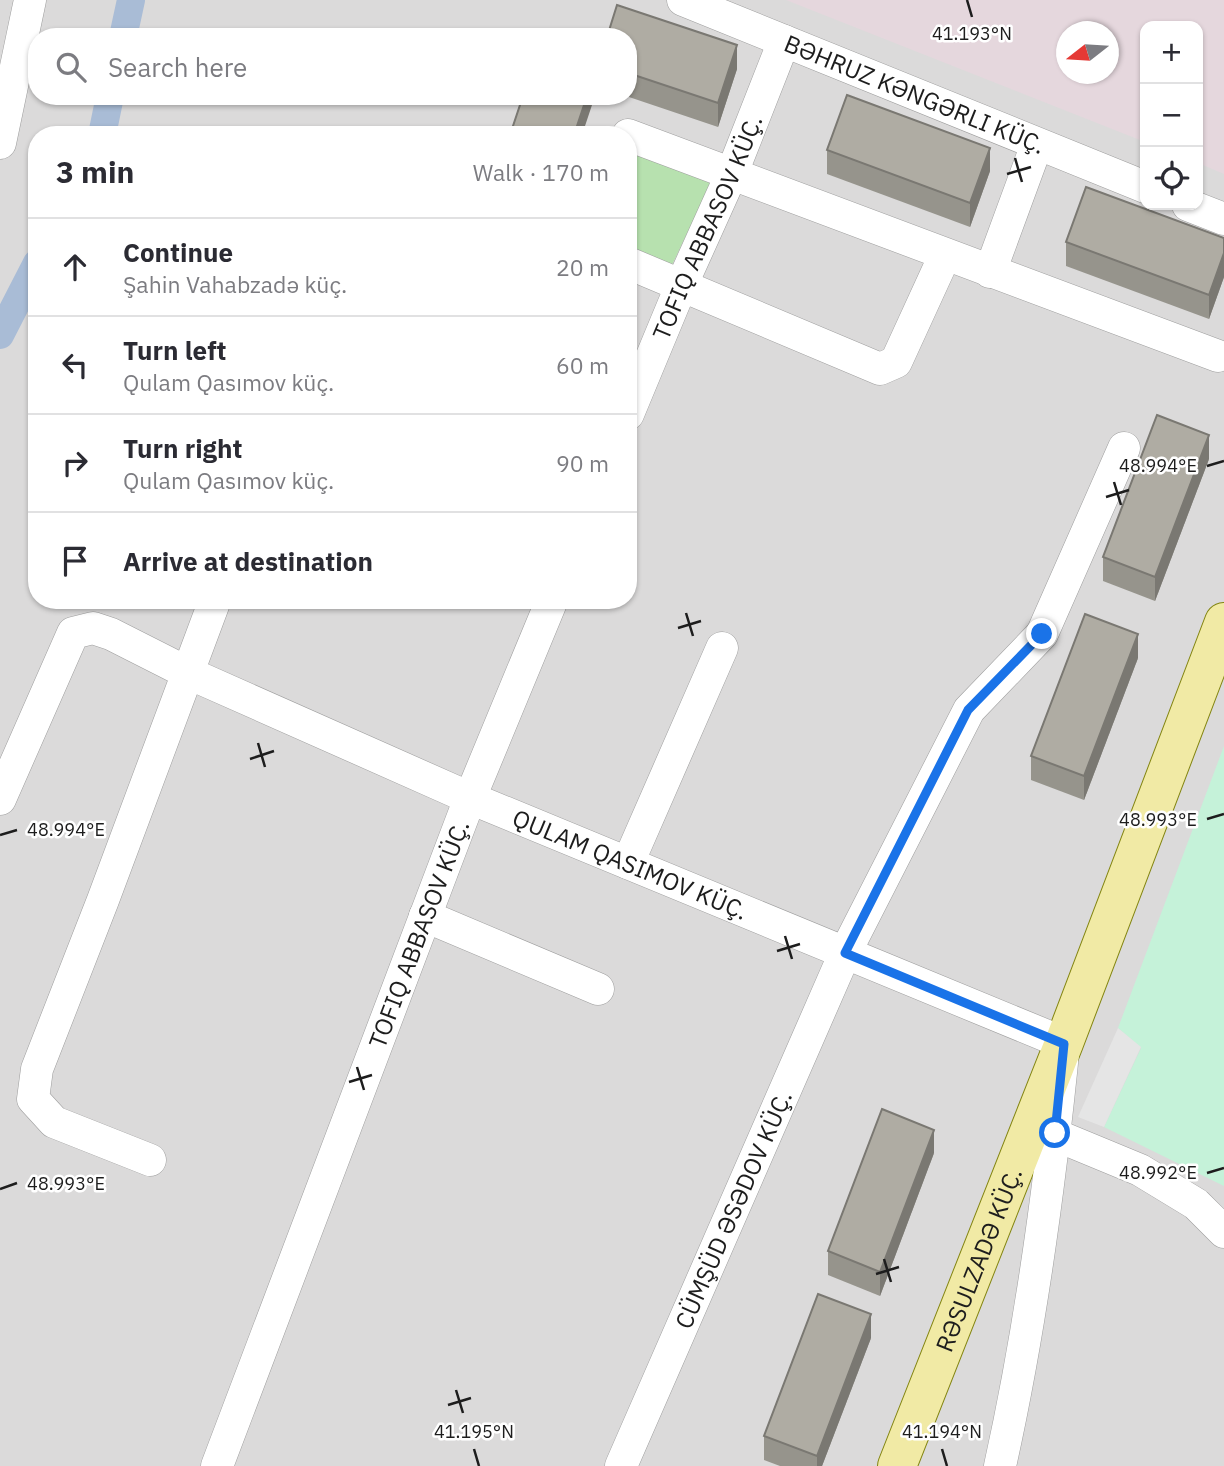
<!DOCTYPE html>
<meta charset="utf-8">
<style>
:root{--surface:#fff;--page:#f2f2f3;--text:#2b2b33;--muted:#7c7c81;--line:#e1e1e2}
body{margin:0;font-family:"IBM Plex Sans",sans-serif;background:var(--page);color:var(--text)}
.controls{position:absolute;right:21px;top:21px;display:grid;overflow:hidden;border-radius:14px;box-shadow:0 2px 5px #0004}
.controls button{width:63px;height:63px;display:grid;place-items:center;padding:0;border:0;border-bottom:2px solid var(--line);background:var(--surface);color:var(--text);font:35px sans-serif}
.compass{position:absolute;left:1056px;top:21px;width:63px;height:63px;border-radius:50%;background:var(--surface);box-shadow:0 2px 5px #0004;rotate:253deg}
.stop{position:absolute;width:21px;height:21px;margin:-16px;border:5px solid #1a73e8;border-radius:50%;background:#fff}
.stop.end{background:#1a73e8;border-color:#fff;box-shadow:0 2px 7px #0008}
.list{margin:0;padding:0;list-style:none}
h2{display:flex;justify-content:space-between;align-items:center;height:91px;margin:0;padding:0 28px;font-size:30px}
h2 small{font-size:23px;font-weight:400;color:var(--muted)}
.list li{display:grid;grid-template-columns:46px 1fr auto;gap:21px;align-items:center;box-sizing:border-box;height:98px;padding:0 28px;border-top:2px solid var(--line)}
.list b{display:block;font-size:26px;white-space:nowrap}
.list p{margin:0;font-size:23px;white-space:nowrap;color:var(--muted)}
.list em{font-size:23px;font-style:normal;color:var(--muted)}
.icon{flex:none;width:38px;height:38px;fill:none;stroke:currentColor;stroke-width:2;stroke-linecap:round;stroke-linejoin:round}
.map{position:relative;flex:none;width:1224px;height:1466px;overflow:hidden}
.search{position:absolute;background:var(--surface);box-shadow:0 2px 5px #0004;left:28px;top:28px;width:609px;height:77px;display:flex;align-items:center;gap:18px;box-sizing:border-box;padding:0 24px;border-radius:28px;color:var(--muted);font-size:26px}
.panel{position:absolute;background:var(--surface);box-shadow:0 2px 5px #0004;left:28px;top:126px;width:609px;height:483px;border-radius:28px}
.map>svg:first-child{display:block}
</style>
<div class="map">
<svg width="1224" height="1466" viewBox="0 0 1224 1466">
<rect width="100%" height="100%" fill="#edede4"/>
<path fill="#dbdada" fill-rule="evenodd" d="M 0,0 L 1224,0 L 1224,1466 L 0,1466 ZM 1145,26 L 1198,26 L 1198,205 L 1145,205 ZM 1066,32 L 1108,32 L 1108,74 L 1066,74 ZM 37,37 L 628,37 L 628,96 L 37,96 ZM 37,135 L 628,135 L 628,600 L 37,600 Z"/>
<path fill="#e5d7dd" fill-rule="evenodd" d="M 786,0 L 1224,0 L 1224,174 L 1198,163 L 1198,26 L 1145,26 L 1145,142 ZM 1066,32 L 1108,32 L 1108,74 L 1066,74 Z"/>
<path fill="#b7e1af" d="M 628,152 L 712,181 L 672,265 L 628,247 Z"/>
<path fill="#c5f2d9" d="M 1224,746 L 1224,1186 L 1104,1127 L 1141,1048 L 1118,1028 Z"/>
<path fill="#e5e5e5" d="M 1118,1028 L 1141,1047 L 1104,1127 L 1078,1117 Z"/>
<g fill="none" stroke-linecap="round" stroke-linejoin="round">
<g stroke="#a9bcd6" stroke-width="28">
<path d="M 123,37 L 131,0"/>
<path d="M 102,135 L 110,96"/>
<path d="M 0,335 L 37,263"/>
</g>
<defs>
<g id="minor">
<path id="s1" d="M 683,0 L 1145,187"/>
<path d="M 628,135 L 1218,356"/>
<path d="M 0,143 L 30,0"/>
<path d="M 1188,205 L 1224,219"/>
<path d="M 628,263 L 880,369 L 896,362 L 945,255"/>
<path d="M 990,272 L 1037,144"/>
<path id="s2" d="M 628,414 L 682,284 L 732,173 L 784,41"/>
<path id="s3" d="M 0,799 L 73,633 L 93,628 L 111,634 L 186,672 L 470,798 L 1064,1043 C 1050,1185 1031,1327 1000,1466"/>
<path d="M 628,863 L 722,648"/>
<path d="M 425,916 L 598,989"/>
<path d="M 1036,1127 L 1140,1170 L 1196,1204 L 1224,1232"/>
<path d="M 150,1160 L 54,1122 L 33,1099 L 37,1069 L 103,900 L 215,600"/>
<path id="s4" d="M 217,1466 L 470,798 L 552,600"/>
<path id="s5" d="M 621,1466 L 845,953 L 969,710 L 1042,634 L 1124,448"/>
</g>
<g id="major">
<path id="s6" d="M 897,1466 L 1064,1043 L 1224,622"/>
</g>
</defs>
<use href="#minor" stroke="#9e9e9e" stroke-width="33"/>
<use href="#major" stroke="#838511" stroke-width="40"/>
<use href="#minor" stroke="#fff" stroke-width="32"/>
<use href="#major" stroke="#f1eaa5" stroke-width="38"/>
</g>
<g fill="#96948c">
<path d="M 628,37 L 737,69 L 718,127 L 626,96 L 628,96 Z"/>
<path d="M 827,150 L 990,171 L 970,227 L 827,174 Z"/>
<path d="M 1224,238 L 1224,277 L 1209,319 L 1066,266 L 1066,242 Z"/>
<path d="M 1209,459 L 1155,601 L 1103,581 L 1103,557 Z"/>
<path d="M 1138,658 L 1084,800 L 1031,780 L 1031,756 Z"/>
<path d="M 934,1153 L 880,1296 L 828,1275 L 828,1251 Z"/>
<path d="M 871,1338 L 822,1466 L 780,1466 L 764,1460 L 764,1436 Z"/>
</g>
<g fill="#7a7872">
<path d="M 737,45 L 737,69 L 718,127 L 718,103 Z"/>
<path d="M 587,96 L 595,96 L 582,135 L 574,135 Z"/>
<path d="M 990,148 L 990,171 L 970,227 L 970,203 Z"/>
<path d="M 1224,253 L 1224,277 L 1209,319 L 1209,295 Z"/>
<path d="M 1209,435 L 1209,459 L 1155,601 L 1155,577 Z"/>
<path d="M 1138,634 L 1138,658 L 1084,800 L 1084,776 Z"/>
<path d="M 934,1130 L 934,1153 L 880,1296 L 880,1272 Z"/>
<path d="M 871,1314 L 871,1338 L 822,1466 L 817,1466 L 817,1456 Z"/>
</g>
<g fill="#afaca3" stroke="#7a7872" stroke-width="2">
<path d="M 617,5 L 737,45 L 718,103 L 628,73 L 628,37 L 607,37 Z"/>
<path d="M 847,95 L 990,148 L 970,203 L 827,150 Z"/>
<path d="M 523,96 L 587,96 L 574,135 L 510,135 Z"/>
<path d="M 1086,187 L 1224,238 L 1224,253 L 1209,295 L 1066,242 Z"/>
<path d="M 1157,415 L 1209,435 L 1155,577 L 1103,557 Z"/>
<path d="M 1085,614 L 1138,634 L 1084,776 L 1031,756 Z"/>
<path d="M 882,1109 L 934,1130 L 880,1272 L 828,1251 Z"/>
<path d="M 818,1294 L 871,1314 L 817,1456 L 764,1436 Z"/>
</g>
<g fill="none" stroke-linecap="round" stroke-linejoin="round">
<path stroke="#1a73e8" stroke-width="9" d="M 1042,634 L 968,710 L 845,953 L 1064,1044 L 1055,1133"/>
</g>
<path fill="none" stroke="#1d1d1d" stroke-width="2.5" d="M 967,0 L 972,17M 1015,158 L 1022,182M 1007,174 L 1031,167M 1207,466 L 1224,461M 1114,482 L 1121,505M 1106,497 L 1129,490M 686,613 L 693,636M 678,628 L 701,621M 258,743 L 265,767M 250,759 L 274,751M 1207,819 L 1224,814M 0,835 L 17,830M 785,936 L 792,959M 777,951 L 800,944M 357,1067 L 364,1090M 349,1082 L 372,1075M 1207,1173 L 1224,1168M 0,1189 L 17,1183M 884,1259 L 891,1282M 876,1274 L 899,1267M 456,1390 L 463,1413M 448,1405 L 471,1398M 474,1449 L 479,1466M 942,1449 L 947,1466"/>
<g text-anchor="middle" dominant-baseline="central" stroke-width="5" stroke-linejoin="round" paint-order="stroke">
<g font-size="24" fill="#1d1d1d" stroke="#fff">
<text stroke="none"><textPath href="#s1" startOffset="250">BƏHRUZ KƏNGƏRLI KÜÇ.</textPath></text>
<text stroke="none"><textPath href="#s2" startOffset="203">TOFIQ ABBASOV KÜÇ.</textPath></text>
<text stroke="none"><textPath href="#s3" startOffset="789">QULAM QASIMOV KÜÇ.</textPath></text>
<text stroke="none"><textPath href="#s4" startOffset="569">TOFIQ ABBASOV KÜÇ.</textPath></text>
<text stroke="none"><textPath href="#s5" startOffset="280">CÜMŞÜD ƏSƏDOV KÜÇ.</textPath></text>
<text stroke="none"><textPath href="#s6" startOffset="222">RƏSULZADƏ KÜÇ.</textPath></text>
</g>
</g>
<g font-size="18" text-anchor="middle" fill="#1d1d1d" stroke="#fff" stroke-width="5" stroke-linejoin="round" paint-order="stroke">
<text x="972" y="40">41.193°N</text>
<text x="1158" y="472">48.994°E</text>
<text x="1158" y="826">48.993°E</text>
<text x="66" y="836">48.994°E</text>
<text x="1158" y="1179">48.992°E</text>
<text x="66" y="1190">48.993°E</text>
<text x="474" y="1438">41.195°N</text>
<text x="942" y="1438">41.194°N</text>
</g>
</svg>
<div class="controls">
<button>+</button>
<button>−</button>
<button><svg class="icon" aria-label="locate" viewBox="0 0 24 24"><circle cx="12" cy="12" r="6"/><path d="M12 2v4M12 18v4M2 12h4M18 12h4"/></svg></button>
</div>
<svg class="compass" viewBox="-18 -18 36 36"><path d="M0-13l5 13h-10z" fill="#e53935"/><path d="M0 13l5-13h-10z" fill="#7c7c81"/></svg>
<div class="stop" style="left:1055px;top:1133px"></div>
<div class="stop end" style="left:1042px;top:634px"></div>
<div class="search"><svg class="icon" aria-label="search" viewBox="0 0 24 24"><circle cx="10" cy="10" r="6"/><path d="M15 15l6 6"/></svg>Search here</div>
<section class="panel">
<h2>3 min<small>Walk · 170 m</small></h2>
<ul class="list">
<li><svg class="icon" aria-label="ahead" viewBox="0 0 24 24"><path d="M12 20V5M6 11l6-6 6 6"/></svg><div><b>Continue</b><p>Şahin Vahabzadə küç.</p></div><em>20 m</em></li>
<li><svg class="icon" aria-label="left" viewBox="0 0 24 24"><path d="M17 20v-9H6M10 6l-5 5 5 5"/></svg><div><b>Turn left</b><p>Qulam Qasımov küç.</p></div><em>60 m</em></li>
<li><svg class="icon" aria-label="right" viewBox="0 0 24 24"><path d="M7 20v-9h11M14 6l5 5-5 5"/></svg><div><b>Turn right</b><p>Qulam Qasımov küç.</p></div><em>90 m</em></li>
<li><svg class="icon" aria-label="arrive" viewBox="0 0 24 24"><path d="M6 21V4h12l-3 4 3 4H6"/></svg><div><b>Arrive at destination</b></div></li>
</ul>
</section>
</div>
